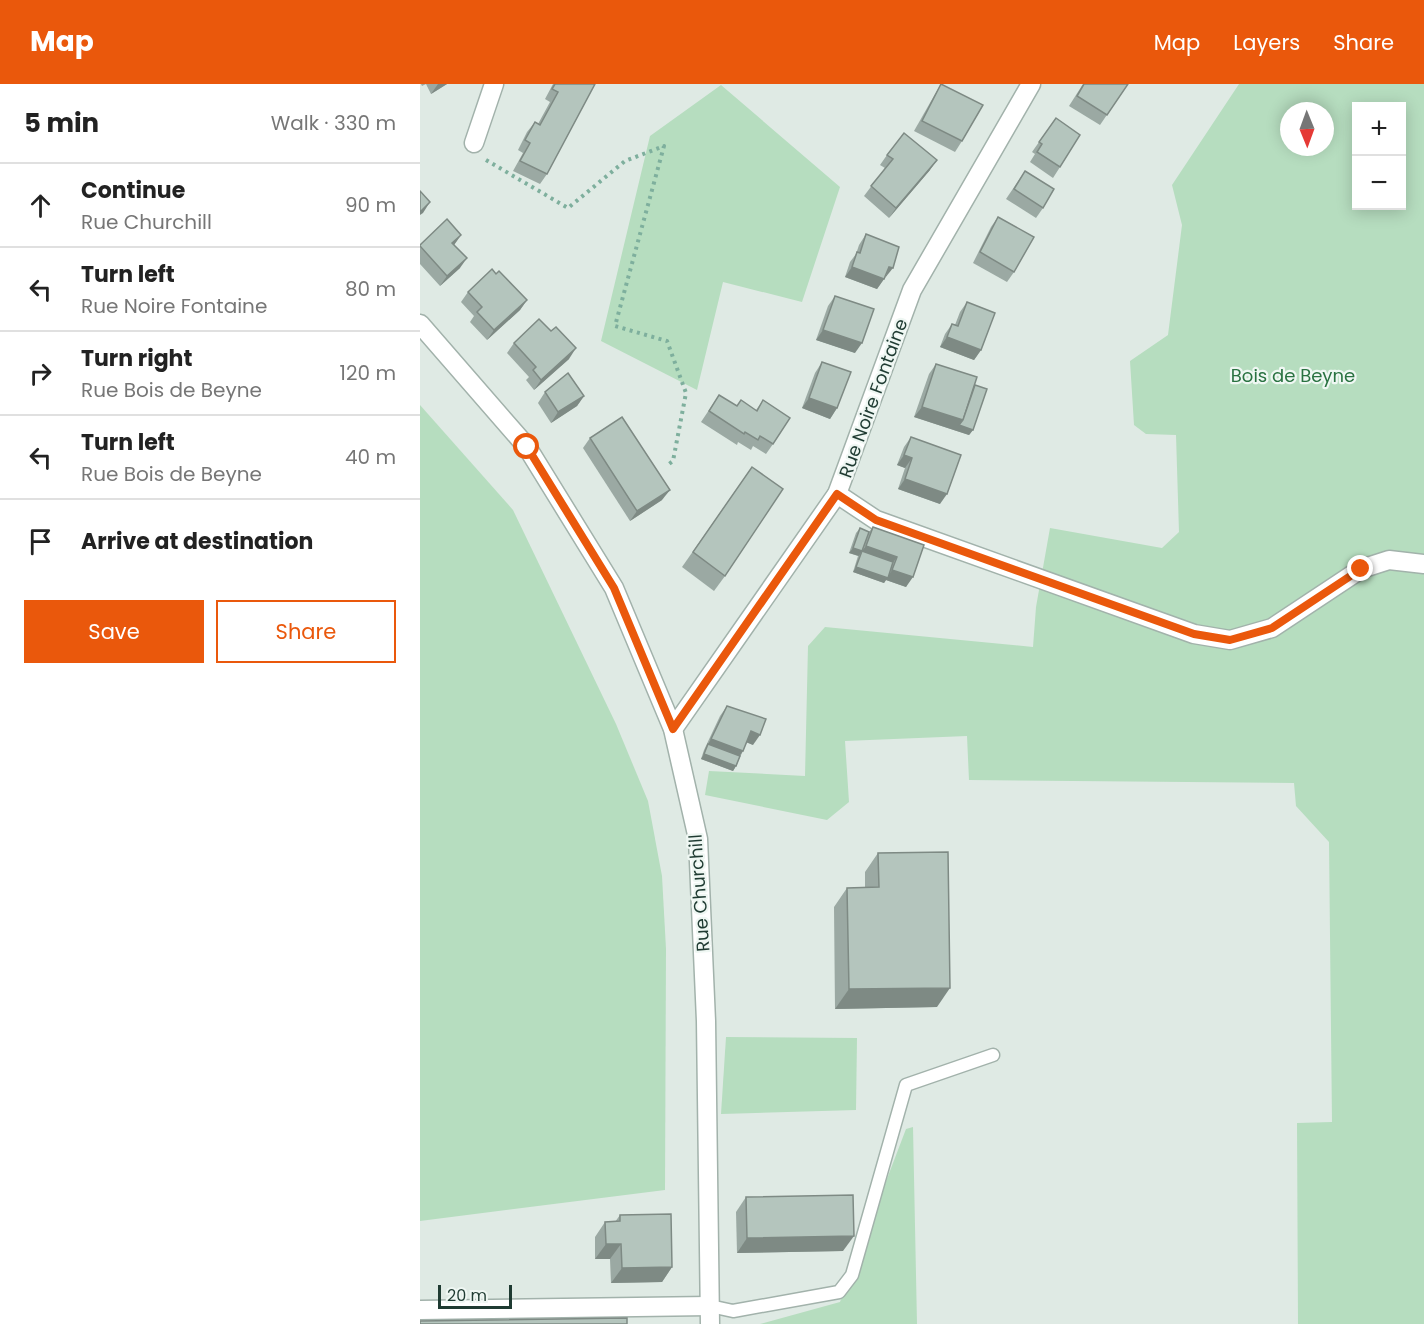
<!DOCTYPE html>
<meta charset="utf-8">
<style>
:root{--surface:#fff;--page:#f2f2f2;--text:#222;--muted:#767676;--line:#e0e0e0;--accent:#ea580c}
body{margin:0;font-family:Poppins,sans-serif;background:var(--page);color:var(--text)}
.controls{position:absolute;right:18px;top:18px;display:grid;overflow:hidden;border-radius:0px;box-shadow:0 3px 15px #0003}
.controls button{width:54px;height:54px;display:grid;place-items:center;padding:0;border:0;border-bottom:2px solid var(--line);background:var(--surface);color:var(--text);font:30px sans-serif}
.compass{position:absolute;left:860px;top:18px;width:54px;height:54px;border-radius:50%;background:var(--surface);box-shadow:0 3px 15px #0003;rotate:179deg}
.scale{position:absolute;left:18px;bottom:15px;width:74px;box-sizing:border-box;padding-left:6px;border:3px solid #1f3b32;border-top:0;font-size:16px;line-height:21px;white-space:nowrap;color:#1f3b32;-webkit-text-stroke:4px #eff7f3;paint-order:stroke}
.stop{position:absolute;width:18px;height:18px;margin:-14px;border:4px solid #ea580c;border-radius:50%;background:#fff}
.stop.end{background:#ea580c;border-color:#fff;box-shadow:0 2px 6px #0008}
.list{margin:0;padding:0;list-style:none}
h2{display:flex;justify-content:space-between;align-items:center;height:78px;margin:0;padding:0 24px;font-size:26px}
h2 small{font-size:20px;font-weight:400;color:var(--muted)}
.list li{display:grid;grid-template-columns:39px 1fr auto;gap:18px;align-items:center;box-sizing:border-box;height:84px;padding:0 24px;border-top:2px solid var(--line)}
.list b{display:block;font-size:22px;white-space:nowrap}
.list p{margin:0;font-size:20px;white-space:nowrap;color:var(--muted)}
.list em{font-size:20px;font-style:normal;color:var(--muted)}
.actions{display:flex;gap:12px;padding:18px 24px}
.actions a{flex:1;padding:14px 0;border:2px solid var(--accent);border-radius:0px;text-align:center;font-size:21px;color:var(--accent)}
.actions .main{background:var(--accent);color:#fff}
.icon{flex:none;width:33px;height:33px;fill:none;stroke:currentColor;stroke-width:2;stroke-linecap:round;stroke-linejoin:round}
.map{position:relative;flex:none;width:1004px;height:1240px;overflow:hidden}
header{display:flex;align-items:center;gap:36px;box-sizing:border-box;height:84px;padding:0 30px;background:var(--accent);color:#fff}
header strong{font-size:28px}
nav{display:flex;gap:33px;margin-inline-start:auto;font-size:21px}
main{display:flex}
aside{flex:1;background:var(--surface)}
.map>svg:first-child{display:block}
</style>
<header>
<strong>Map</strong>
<nav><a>Map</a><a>Layers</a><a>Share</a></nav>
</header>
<main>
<aside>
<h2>5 min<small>Walk · 330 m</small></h2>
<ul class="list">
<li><svg class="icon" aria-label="ahead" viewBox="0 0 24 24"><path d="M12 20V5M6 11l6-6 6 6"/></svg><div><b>Continue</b><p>Rue Churchill</p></div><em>90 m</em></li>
<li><svg class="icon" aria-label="left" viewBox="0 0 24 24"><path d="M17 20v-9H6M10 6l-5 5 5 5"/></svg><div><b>Turn left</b><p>Rue Noire Fontaine</p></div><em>80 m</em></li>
<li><svg class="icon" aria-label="right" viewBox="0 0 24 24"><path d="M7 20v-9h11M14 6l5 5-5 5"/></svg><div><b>Turn right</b><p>Rue Bois de Beyne</p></div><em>120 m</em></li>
<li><svg class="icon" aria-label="left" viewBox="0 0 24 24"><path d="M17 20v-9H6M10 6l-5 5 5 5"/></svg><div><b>Turn left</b><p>Rue Bois de Beyne</p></div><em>40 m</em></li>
<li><svg class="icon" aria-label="arrive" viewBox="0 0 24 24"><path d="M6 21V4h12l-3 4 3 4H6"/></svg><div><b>Arrive at destination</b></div></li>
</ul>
<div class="actions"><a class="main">Save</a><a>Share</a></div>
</aside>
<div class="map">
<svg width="1004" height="1240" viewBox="0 0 1004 1240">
<rect width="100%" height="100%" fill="#dfeae4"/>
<g fill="#b6ddbf" fill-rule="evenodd">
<path d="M 819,0 L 1004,0 L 1004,1240 L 878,1240 L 877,1039 L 912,1038 L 909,758 L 876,722 L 874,699 L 549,696 L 547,652 L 425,657 L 429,718 L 407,736 L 285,711 L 289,687 L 385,692 L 388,562 L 405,543 L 613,563 L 616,523 L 630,444 L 742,464 L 759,448 L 756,351 L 726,350 L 714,341 L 710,277 L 748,251 L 762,141 L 752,101 ZM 936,22 L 982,22 L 982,122 L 936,122 ZM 869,27 L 905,27 L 905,63 L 869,63 Z"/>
<path d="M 301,1 L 420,103 L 382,218 L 303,198 L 277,306 L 181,257 L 230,52 Z"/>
<path d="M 0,321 L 93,426 L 196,640 L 228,717 L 242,792 L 246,865 L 245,1106 L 0,1137 Z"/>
<path d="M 306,953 L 437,954 L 436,1026 L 301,1030 Z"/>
<path d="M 493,1043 L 497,1240 L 340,1240 L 420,1218 L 486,1045 Z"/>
</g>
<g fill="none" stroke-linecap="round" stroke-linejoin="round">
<defs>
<path id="lane" d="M 290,1222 L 313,1227 L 419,1208 L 432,1191 L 486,1001 L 573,971"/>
<g id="street">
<path d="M 54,59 L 74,0"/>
<path d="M 0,240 L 107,363 L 194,504 L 253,645 L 278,755 L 286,937 L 290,1240"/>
<path d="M 417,410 L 456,436 L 774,550 L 810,556 L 852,544 L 941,485 L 969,476 L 1004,480"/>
<path d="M 253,645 L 417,410 L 492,206 L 611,0"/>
<path d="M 0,1226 L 290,1222"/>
</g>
</defs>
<use href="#lane" stroke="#a2b2ab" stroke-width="15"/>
<use href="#street" stroke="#a2b2ab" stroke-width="21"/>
<path stroke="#7eaf9d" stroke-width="4" stroke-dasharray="3 4.5" stroke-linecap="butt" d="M 66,76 L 148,124 L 205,77 L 244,62 L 195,242 L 247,257 L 266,309 L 253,377 L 249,380"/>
<use href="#lane" stroke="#fff" stroke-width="12"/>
<use href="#street" stroke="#fff" stroke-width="18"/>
</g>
<g fill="#9ba9a3">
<path d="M 1,0 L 27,0 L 11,10 L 6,0 L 2,2 Z"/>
<path d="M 133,0 L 175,0 L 127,90 L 120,100 L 93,87 L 103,69 L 98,66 L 107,48 L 115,38 L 118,40 L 130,18 L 125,15 Z"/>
<path d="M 521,0 L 542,57 L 535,68 L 494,47 L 515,10 Z"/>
<path d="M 663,0 L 708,0 L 680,41 L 649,22 Z"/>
<path d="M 636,34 L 640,83 L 633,94 L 610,78 L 615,70 L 612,68 Z"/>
<path d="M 467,71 L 510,86 L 469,134 L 444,112 L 465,84 L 460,81 Z"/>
<path d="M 605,87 L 623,124 L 616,134 L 586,115 Z"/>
<path d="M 578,133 L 594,188 L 587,198 L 553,179 L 571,143 Z"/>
<path d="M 446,150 L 464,195 L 457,205 L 425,193 L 430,178 L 436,170 L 439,161 Z"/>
<path d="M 41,151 L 34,161 L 40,184 L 20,202 L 0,180 L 0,162 Z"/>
<path d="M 76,190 L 107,216 L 100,226 L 67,256 L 50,238 L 54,232 L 41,218 L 48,208 Z"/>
<path d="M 415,212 L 435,269 L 396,256 L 408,222 Z"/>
<path d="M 547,218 L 561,266 L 554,276 L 520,263 L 525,250 L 532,240 L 535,241 L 540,228 Z"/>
<path d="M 131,247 L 149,275 L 114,306 L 106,296 L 109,293 L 87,269 L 94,259 Z"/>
<path d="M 402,278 L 417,324 L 410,335 L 382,324 L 395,289 Z"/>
<path d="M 516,280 L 553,346 L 549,351 L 494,333 L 509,290 Z"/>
<path d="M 125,308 L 164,312 L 157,322 L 131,339 L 118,319 Z"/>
<path d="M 299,311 L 317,322 L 336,326 L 343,316 L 353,360 L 346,370 L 333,362 L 331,366 L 318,358 L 317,361 L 281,338 Z"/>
<path d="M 491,353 L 520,420 L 478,405 L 485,384 L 477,381 L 484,363 Z"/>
<path d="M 170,354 L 242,416 L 210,437 L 163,364 Z"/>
<path d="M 332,383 L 305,492 L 294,507 L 262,483 Z"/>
<path d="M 453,443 L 504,461 L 486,503 L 466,496 L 464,499 L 433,488 L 438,472 L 429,469 L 436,449 L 440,444 L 449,448 Z"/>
<path d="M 307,622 L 333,661 L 327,658 L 316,682 L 313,687 L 281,675 L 284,666 L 300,632 Z"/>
<path d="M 458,769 L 517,923 L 415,925 L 414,823 L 427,804 L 445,804 L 445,788 Z"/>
<path d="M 326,1113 L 423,1167 L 317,1169 L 316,1128 Z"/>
<path d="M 200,1131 L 252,1183 L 242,1198 L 191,1199 L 190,1175 L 175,1175 L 175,1153 L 185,1138 L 195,1138 Z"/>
</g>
<g fill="#7e8a84">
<path d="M 18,0 L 27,0 L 11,10 Z"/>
<path d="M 517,76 L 510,86 L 469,134 L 476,124 Z"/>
<path d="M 10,118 L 3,129 L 0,131 L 0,128 Z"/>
<path d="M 41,151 L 34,161 L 32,159 Z"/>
<path d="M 47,174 L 40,184 L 20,202 L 27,192 Z"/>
<path d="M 432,183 L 464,195 L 457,205 L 425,193 Z"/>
<path d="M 469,183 L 473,184 L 465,194 Z"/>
<path d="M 107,216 L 100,226 L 67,256 L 74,246 Z"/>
<path d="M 403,246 L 442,259 L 435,269 L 396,256 Z"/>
<path d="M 527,253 L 561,266 L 554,276 L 520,263 Z"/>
<path d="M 156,264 L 149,275 L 114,306 L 121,296 Z"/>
<path d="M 164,312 L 157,322 L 131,339 L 138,328 Z"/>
<path d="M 389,314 L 417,324 L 410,335 L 382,324 Z"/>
<path d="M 502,323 L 543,336 L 553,346 L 549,351 L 494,333 Z"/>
<path d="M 484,371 L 492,374 L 485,384 L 477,381 Z"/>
<path d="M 485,395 L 527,410 L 520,420 L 478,405 Z"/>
<path d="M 250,406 L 242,416 L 210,437 L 217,427 Z"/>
<path d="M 446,462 L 477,473 L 470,483 L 442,467 L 439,472 L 429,469 L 433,464 L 442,467 Z"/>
<path d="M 436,483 L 467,494 L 472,486 L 493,493 L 486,503 L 466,496 L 464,499 L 433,488 Z"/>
<path d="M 331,647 L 340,651 L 333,661 L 323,657 Z"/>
<path d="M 291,655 L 323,667 L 316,677 L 288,660 Z"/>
<path d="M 284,670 L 316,682 L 313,687 L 281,675 Z"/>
<path d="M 530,904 L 517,923 L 415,925 L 429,905 Z"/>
<path d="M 434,1152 L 423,1167 L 317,1169 L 327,1154 Z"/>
<path d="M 186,1160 L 201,1160 L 190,1175 L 175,1175 Z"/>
<path d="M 252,1183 L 242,1198 L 191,1199 L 202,1184 Z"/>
</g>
<g fill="#b4c5bd" stroke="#7e8a84" stroke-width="1.5">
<path d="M 135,0 L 175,0 L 127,90 L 100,77 L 110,59 L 105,56 L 115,38 L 120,41 L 138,8 L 132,5 Z"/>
<path d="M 521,0 L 563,21 L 542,57 L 502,37 Z"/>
<path d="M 664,0 L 708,0 L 687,31 L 657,12 Z"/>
<path d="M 636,34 L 660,51 L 640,83 L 617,68 L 622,60 L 619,58 Z"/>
<path d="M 484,49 L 517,76 L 476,124 L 451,102 L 473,75 L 467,71 Z"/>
<path d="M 605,87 L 634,105 L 623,124 L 594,105 Z"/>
<path d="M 0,107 L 10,118 L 0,128 Z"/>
<path d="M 578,133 L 614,153 L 594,188 L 560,168 Z"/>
<path d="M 27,135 L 41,151 L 32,159 L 47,174 L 27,192 L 0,162 L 0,161 Z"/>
<path d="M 446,150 L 479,163 L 473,184 L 469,183 L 464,195 L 432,183 L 437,168 L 440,169 Z"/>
<path d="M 72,185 L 76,190 L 79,187 L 107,216 L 74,246 L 57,228 L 62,223 L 48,208 Z"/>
<path d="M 415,212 L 454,225 L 442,259 L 403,246 Z"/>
<path d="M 547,218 L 575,229 L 561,266 L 527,253 L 532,240 L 538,242 Z"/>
<path d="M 119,235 L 131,247 L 136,243 L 156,264 L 121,296 L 113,286 L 116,283 L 94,259 Z"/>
<path d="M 402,278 L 431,288 L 417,324 L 389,314 Z"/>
<path d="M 516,280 L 557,293 L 543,336 L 502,323 Z"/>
<path d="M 148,289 L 164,312 L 138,328 L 125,308 Z"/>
<path d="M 555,301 L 567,305 L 553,346 L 539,341 L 543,336 Z"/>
<path d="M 299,311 L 317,322 L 321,316 L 337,327 L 343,316 L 370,334 L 353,360 L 340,352 L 338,356 L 325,348 L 324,350 L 289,327 Z"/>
<path d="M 202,333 L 250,406 L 217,427 L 170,354 Z"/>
<path d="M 491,353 L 541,371 L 527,410 L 485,395 L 492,374 L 484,371 Z"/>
<path d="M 332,383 L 363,405 L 305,492 L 273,468 Z"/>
<path d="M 453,443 L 504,461 L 493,493 L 472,486 L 477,473 L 446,462 Z"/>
<path d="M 440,444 L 449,448 L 442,467 L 433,464 Z"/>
<path d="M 442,467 L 473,478 L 468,494 L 436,483 Z"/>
<path d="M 307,622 L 346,635 L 340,651 L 331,647 L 323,667 L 291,655 Z"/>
<path d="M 288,660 L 320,672 L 316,682 L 284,670 Z"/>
<path d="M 528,768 L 530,904 L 429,905 L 427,804 L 459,803 L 458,769 Z"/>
<path d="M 433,1111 L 434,1152 L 327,1154 L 326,1113 Z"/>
<path d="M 251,1130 L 252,1183 L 202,1184 L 201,1160 L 186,1160 L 185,1138 L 200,1137 L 200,1131 Z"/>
<path d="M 207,1234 L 207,1240 L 0,1240 L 0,1237 Z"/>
</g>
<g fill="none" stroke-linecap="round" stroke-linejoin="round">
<path stroke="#ea580c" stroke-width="8" d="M 107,363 L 194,504 L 253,645 L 417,410 L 456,436 L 774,550 L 810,556 L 852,544 L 941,485"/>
</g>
<g text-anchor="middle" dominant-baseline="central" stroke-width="4.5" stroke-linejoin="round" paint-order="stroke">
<g font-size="18" fill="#297241" stroke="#eff7f3">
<text x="873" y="291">Bois de Beyne</text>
</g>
<g font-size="18" fill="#1f3b32" stroke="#eff7f3">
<text transform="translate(453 314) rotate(-70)">Rue Noire Fontaine</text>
<text transform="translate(279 809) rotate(-94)">Rue Churchill</text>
</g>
</g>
</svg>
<div class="controls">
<button>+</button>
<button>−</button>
</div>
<svg class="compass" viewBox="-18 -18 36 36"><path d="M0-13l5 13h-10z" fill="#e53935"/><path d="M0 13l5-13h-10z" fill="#767676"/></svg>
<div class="scale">20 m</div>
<div class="stop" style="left:107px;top:363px"></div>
<div class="stop end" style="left:941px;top:485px"></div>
</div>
</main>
